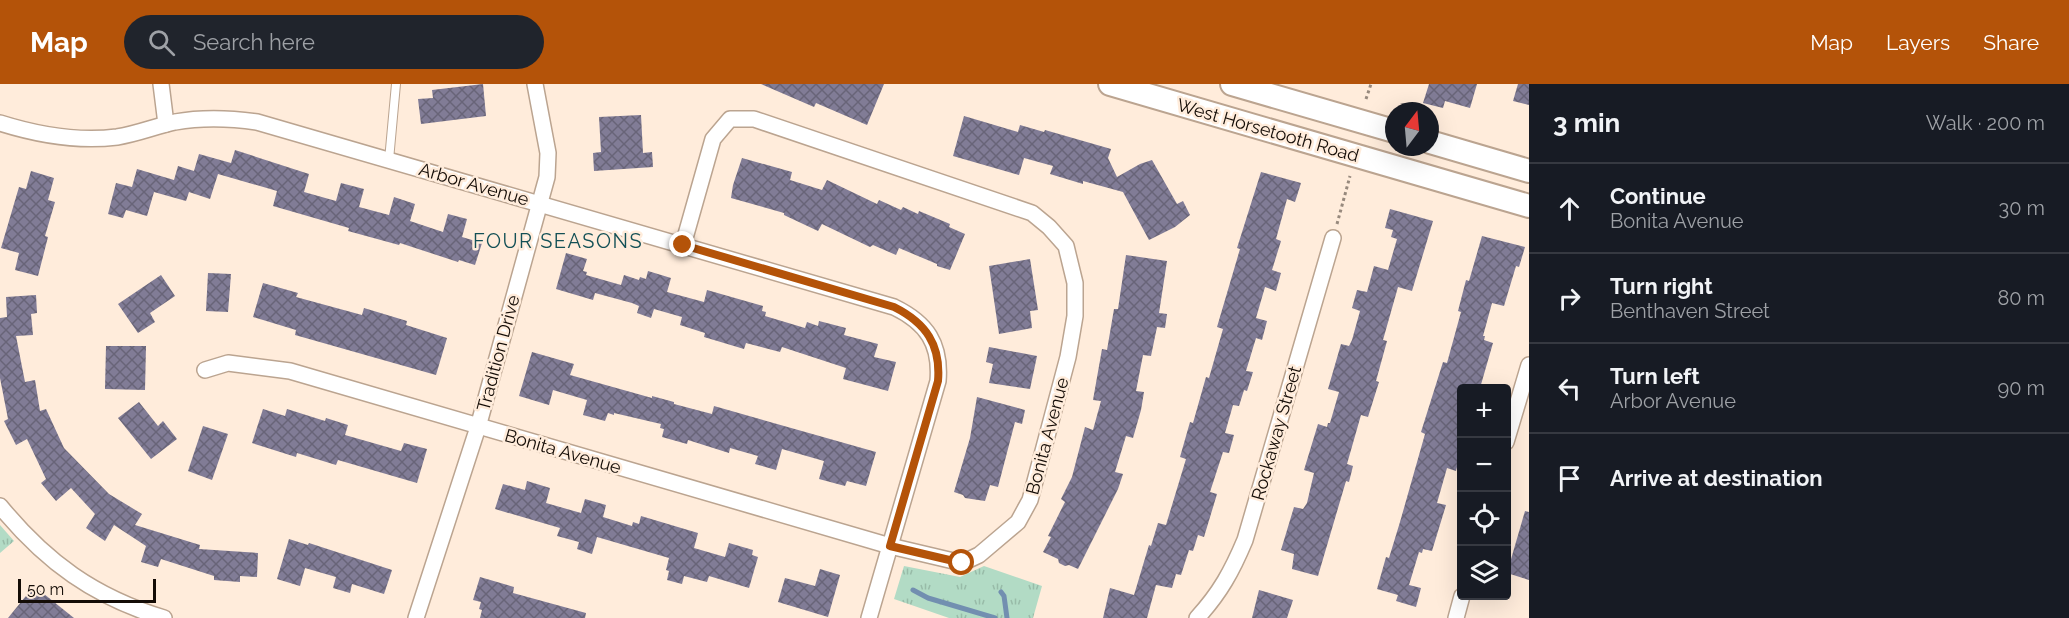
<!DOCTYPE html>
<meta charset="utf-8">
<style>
:root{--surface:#171b24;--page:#20242c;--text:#f1f3f6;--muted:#9ea1a6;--line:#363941;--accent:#b45309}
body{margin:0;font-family:Raleway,sans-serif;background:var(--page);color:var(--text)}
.controls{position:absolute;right:18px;bottom:18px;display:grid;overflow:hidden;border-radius:6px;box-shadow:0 6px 24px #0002}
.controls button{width:54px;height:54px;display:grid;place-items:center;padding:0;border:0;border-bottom:2px solid var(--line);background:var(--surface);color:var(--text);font:30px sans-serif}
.compass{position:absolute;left:1385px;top:18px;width:54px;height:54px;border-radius:50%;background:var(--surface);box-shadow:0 6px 24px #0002;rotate:16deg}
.scale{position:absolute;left:18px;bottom:15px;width:138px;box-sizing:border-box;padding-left:6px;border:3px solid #140c06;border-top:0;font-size:16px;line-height:21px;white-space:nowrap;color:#140c06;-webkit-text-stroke:4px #ffecdb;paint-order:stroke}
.stop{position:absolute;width:18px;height:18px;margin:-14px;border:4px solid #b45309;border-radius:50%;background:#fff}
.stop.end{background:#b45309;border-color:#fff;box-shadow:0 2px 6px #0008}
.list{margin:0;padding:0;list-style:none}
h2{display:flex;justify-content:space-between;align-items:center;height:78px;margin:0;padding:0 24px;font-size:26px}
h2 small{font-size:20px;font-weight:400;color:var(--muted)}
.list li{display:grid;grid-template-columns:39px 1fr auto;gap:18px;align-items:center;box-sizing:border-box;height:90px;padding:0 24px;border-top:2px solid var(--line)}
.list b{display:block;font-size:22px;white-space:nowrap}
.list p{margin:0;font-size:20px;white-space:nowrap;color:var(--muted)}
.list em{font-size:20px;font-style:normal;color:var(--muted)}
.icon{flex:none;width:33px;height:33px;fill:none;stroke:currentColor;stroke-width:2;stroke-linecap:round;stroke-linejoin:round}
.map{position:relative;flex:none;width:1529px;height:534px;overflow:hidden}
header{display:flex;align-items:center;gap:36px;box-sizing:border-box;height:84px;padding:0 30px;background:var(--accent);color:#fff}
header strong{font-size:28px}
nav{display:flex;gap:33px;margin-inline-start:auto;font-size:21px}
.search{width:420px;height:54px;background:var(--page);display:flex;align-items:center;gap:15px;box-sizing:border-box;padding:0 21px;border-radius:33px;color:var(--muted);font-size:22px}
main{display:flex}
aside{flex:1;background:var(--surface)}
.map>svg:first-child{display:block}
</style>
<header>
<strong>Map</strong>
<div class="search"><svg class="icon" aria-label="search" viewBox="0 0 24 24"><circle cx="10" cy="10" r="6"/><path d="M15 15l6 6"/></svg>Search here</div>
<nav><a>Map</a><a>Layers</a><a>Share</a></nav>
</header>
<main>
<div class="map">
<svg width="1529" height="534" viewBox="0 0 1529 534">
<defs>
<pattern id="grass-tufts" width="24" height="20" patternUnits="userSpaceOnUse" patternTransform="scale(1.5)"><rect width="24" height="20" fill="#b2dbc5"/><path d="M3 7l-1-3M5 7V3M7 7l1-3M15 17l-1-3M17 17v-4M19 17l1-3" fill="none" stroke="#98bba8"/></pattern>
<pattern id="building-cross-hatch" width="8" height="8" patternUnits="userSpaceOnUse" patternTransform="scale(1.5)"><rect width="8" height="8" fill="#817c96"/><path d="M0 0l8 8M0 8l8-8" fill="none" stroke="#686478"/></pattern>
</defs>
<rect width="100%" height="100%" fill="#ffecdb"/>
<g fill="url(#grass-tufts)">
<path d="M 0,441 L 14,457 L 0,469 Z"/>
<path d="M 904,482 L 960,493 L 984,482 L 1042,502 L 1033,534 L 949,534 L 894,515 Z"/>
</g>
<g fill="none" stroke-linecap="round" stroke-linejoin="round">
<g stroke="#728fb0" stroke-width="5">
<path d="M 913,506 L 928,514 L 995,534"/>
<path d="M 1001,508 L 1004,512 L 1007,534"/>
</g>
</g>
<g fill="url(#building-cross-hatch)">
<path d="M 483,0 L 486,32 L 421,40 L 418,15 L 433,14 L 432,6 Z"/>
<path d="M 761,0 L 884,0 L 867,41 L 816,19 L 814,23 Z"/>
<path d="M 1429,0 L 1477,0 L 1470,24 L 1445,17 L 1443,24 L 1423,19 Z"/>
<path d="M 1518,0 L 1529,0 L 1529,21 L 1513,17 Z"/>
<path d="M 641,31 L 643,69 L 652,68 L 653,83 L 594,87 L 593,69 L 601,68 L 599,33 Z"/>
<path d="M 964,32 L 1018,48 L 1020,41 L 1044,48 L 1045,46 L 1111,65 L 1108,74 L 1117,93 L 1140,80 L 1152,76 L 1177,120 L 1183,117 L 1190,131 L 1175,143 L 1149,156 L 1123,108 L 1083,97 L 1083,100 L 1050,90 L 1053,82 L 1024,74 L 1019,91 L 953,72 Z"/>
<path d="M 235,66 L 309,90 L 304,108 L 336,117 L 341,99 L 364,105 L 359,123 L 389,131 L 394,113 L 415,120 L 410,137 L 443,148 L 448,130 L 467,135 L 462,153 L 482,159 L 475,181 L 459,176 L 458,178 L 400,159 L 399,161 L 348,147 L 349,144 L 273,122 L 277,107 L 218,90 L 210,115 L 189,108 L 186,117 L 154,108 L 147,132 L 126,126 L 123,134 L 108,130 L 116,99 L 132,103 L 137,85 L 174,96 L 178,82 L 194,87 L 199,70 L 231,79 Z"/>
<path d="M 742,74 L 792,88 L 790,96 L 822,106 L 827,96 L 877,120 L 879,116 L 901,126 L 903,123 L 918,130 L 919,127 L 950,140 L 949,143 L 965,150 L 950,186 L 937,182 L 937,180 L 899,164 L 896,171 L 873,161 L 870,163 L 822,140 L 818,147 L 784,131 L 784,129 L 731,114 L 733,101 Z"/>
<path d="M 31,87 L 54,94 L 48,116 L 55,118 L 45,152 L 48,153 L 38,192 L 15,186 L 19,169 L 1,164 L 19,103 L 26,105 Z"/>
<path d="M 1261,88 L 1301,99 L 1295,118 L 1287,115 L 1276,155 L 1281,157 L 1272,186 L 1281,189 L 1276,207 L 1265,203 L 1256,234 L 1267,237 L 1262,256 L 1256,254 L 1246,287 L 1253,288 L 1247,307 L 1244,306 L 1239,322 L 1233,321 L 1225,349 L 1234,351 L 1229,369 L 1223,368 L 1210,408 L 1217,410 L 1204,453 L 1198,451 L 1193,467 L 1189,466 L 1181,491 L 1176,490 L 1172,504 L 1156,501 L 1147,534 L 1103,534 L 1110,504 L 1134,511 L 1149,461 L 1151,462 L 1158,439 L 1166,441 L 1186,375 L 1180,373 L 1190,338 L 1193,339 L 1206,293 L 1209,294 L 1223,245 L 1217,243 L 1240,165 L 1237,164 Z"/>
<path d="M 1390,125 L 1433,137 L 1412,207 L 1398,203 L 1383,256 L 1387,257 L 1376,297 L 1379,298 L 1368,333 L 1361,331 L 1347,380 L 1353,382 L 1349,398 L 1346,397 L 1318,492 L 1292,485 L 1294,470 L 1281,466 L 1294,423 L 1303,425 L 1307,419 L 1314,389 L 1304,386 L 1318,340 L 1327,343 L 1328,339 L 1330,339 L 1339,308 L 1328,305 L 1341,260 L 1349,262 L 1352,256 L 1360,227 L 1352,224 L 1357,206 L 1367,208 L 1374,182 L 1388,186 L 1397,155 L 1391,153 L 1393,146 L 1385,144 Z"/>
<path d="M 1482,152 L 1525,163 L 1519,183 L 1516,182 L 1504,222 L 1492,219 L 1483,252 L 1485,252 L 1484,256 L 1493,259 L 1480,304 L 1467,300 L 1466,304 L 1461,304 L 1461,367 L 1456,387 L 1447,384 L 1437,419 L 1446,421 L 1432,467 L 1423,465 L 1422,469 L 1419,468 L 1409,501 L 1421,504 L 1416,523 L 1396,517 L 1398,511 L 1377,505 L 1386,473 L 1389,474 L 1400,438 L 1425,350 L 1421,348 L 1443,278 L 1447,279 L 1461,228 L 1458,227 L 1466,196 L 1469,197 Z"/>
<path d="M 566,169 L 587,175 L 583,187 L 587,188 L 586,191 L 621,201 L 624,191 L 639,196 L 640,193 L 646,195 L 648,187 L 671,194 L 667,208 L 704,218 L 707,206 L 763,222 L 762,227 L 766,228 L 765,232 L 805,244 L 807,238 L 818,242 L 819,237 L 846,244 L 844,251 L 878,260 L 874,273 L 896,278 L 888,307 L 843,295 L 846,284 L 782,263 L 780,268 L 746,259 L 744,265 L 704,253 L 705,249 L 680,241 L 682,233 L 654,225 L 651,234 L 637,229 L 639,222 L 632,219 L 595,209 L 593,216 L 556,205 Z"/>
<path d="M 1126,171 L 1167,177 L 1159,229 L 1167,230 L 1165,244 L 1157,243 L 1151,272 L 1143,271 L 1136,307 L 1144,308 L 1141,326 L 1133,354 L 1126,352 L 1115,388 L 1123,390 L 1118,405 L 1078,485 L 1069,481 L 1065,482 L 1059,479 L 1058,475 L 1043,468 L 1051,453 L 1048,452 L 1065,418 L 1061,415 L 1072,393 L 1085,343 L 1093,346 L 1101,317 L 1093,316 L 1102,265 L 1107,266 L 1114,225 L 1118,225 Z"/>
<path d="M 1030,175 L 1038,226 L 1030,227 L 1032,244 L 999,250 L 989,182 Z"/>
<path d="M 208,189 L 231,190 L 228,228 L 206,227 Z"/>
<path d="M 161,191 L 175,212 L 150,229 L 155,238 L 138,249 L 118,220 Z"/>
<path d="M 263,199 L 298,209 L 296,213 L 362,231 L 364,224 L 407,237 L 406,241 L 447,254 L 436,291 L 295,251 L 296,246 L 253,233 Z"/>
<path d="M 36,211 L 37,229 L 31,230 L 33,251 L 16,252 L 25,298 L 35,296 L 40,327 L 46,325 L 64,364 L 109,410 L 142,430 L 135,441 L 200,461 L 199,465 L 258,469 L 257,493 L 240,492 L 240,498 L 214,496 L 214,492 L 161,475 L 158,483 L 141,478 L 146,462 L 114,441 L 105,457 L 86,444 L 95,430 L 71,404 L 56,417 L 41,399 L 46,395 L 27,355 L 16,361 L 4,337 L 8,335 L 0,294 L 0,234 L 7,233 L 6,213 Z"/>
<path d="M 106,262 L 146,262 L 145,306 L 105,305 Z"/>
<path d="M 989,263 L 1037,272 L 1030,305 L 989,299 L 993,280 L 986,278 Z"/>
<path d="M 532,268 L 574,280 L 570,291 L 652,314 L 652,312 L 674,318 L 674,320 L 712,330 L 714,322 L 876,368 L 866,402 L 847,397 L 845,402 L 819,395 L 824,377 L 782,365 L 776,386 L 755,380 L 758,372 L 730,364 L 729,369 L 688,356 L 687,360 L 662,353 L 664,345 L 660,344 L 661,340 L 614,329 L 614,331 L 608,329 L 605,337 L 583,331 L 587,316 L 553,306 L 549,321 L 519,312 Z"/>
<path d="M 977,313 L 1025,326 L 1022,340 L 1015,338 L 998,403 L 990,401 L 985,417 L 965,414 L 963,411 L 954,408 L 970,354 Z"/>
<path d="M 139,318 L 158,342 L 163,337 L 177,355 L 151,375 L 118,334 Z"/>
<path d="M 263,325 L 285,332 L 287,325 L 325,337 L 326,334 L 348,341 L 345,351 L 401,367 L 404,359 L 427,365 L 417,399 L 338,376 L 336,381 L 297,369 L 296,373 L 252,359 Z"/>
<path d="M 203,342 L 228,350 L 212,396 L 188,387 Z"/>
<path d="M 527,397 L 550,404 L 546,419 L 581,429 L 585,415 L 606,421 L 603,433 L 632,442 L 633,438 L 639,440 L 641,432 L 698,449 L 694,464 L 725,473 L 729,459 L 753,466 L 752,471 L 758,473 L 749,504 L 709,492 L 707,498 L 684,492 L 682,500 L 667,496 L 669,487 L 666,486 L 669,474 L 597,453 L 592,470 L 577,465 L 579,458 L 557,452 L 560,444 L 495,425 L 503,400 L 525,406 Z"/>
<path d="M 1525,427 L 1529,428 L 1529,496 L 1507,489 Z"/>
<path d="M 289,455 L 308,461 L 309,459 L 392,486 L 384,510 L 352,500 L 350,509 L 333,504 L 336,493 L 305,484 L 300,502 L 277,495 Z"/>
<path d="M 820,485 L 840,491 L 828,533 L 778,518 L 785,494 L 815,502 Z"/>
<path d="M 480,493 L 514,503 L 513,509 L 586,529 L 585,534 L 480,534 L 482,526 L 479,525 L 481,518 L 473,516 Z"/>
<path d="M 34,502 L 74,534 L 8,534 Z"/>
<path d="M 1259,506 L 1293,516 L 1287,534 L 1252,534 Z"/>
</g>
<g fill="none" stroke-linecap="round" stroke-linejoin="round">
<defs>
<path id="lane" d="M 389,76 L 396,0"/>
<g id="street">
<path d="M 161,0 L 166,40"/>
<path d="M 0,39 C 38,51 77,58 117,53 C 137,50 156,42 175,38 C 203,33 229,34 257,38 L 894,223 C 927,239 941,260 938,297 L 869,534"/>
<path d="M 205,286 L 228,279 L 290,287 L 890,462 L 962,479 L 979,471 L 1018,438 L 1030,416 L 1068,273 L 1075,232 L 1075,199 L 1066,162 L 1049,143 L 1032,129 L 754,35 L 730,35 L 713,55 L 683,161"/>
<path d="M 1506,358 L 1529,281"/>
<path d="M 0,422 C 46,478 94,513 164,534"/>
<path d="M 416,534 L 478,343 L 547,93 L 548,69 L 535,0"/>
<path d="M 1197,534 C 1220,509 1232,487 1245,456 L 1333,154"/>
<path d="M 1456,534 L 1462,512"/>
</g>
<g id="primary">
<path d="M 1110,0 L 1529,122"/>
<path d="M 1232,0 L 1394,47"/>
<path d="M 1430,58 L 1529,87"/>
</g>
</defs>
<use href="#lane" stroke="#bba490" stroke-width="10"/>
<use href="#street" stroke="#bba490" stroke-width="18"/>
<use href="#primary" stroke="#bba490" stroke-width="26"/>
<g stroke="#97897d" stroke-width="3" stroke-dasharray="3 3" stroke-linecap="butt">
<path d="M 1366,15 L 1371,0"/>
<path d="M 1337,140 L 1350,92"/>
</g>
<use href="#lane" stroke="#fff" stroke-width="8"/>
<use href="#street" stroke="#fff" stroke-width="15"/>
<use href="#primary" stroke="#fff" stroke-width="22"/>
</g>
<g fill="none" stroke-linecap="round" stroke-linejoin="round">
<path stroke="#b45309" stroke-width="8" d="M 683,161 L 894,223 C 926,239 941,261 938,297 L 890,462 L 962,479"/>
</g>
<g text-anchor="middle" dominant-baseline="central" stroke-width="5" stroke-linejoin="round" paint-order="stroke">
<g font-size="18" fill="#140c06" stroke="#ffecdb">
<text transform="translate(1268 46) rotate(16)">West Horsetooth Road</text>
<text transform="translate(474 100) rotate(16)">Arbor Avenue</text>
<text transform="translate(498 269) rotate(-75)">Tradition Drive</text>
<text transform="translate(1276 349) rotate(-74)">Rockaway Street</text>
<text transform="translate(1047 352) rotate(-75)">Bonita Avenue</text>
<text transform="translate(563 367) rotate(16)">Bonita Avenue</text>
</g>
<g font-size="20" letter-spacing="1.5" fill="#135056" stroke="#ffecdb">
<text x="558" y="157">FOUR SEASONS</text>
</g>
</g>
</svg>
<div class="controls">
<button>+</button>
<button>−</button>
<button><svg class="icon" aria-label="locate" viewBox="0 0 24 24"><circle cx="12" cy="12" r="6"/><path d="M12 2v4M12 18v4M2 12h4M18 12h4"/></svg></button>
<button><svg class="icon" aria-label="layers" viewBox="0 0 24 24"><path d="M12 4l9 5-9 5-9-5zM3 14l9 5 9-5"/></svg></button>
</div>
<svg class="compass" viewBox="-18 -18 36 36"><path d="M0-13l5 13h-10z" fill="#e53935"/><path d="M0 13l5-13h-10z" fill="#9ea1a6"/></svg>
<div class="scale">50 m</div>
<div class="stop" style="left:962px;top:479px"></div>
<div class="stop end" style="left:683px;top:161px"></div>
</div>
<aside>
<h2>3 min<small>Walk · 200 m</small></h2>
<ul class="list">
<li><svg class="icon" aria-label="ahead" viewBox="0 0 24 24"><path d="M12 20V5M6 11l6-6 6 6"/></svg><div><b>Continue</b><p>Bonita Avenue</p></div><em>30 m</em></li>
<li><svg class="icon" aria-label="right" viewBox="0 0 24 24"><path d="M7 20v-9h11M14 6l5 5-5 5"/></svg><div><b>Turn right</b><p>Benthaven Street</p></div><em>80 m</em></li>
<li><svg class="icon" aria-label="left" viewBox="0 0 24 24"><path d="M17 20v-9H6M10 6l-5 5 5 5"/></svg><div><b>Turn left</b><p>Arbor Avenue</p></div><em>90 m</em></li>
<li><svg class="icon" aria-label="arrive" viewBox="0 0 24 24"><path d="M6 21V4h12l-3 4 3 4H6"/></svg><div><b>Arrive at destination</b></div></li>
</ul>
</aside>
</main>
